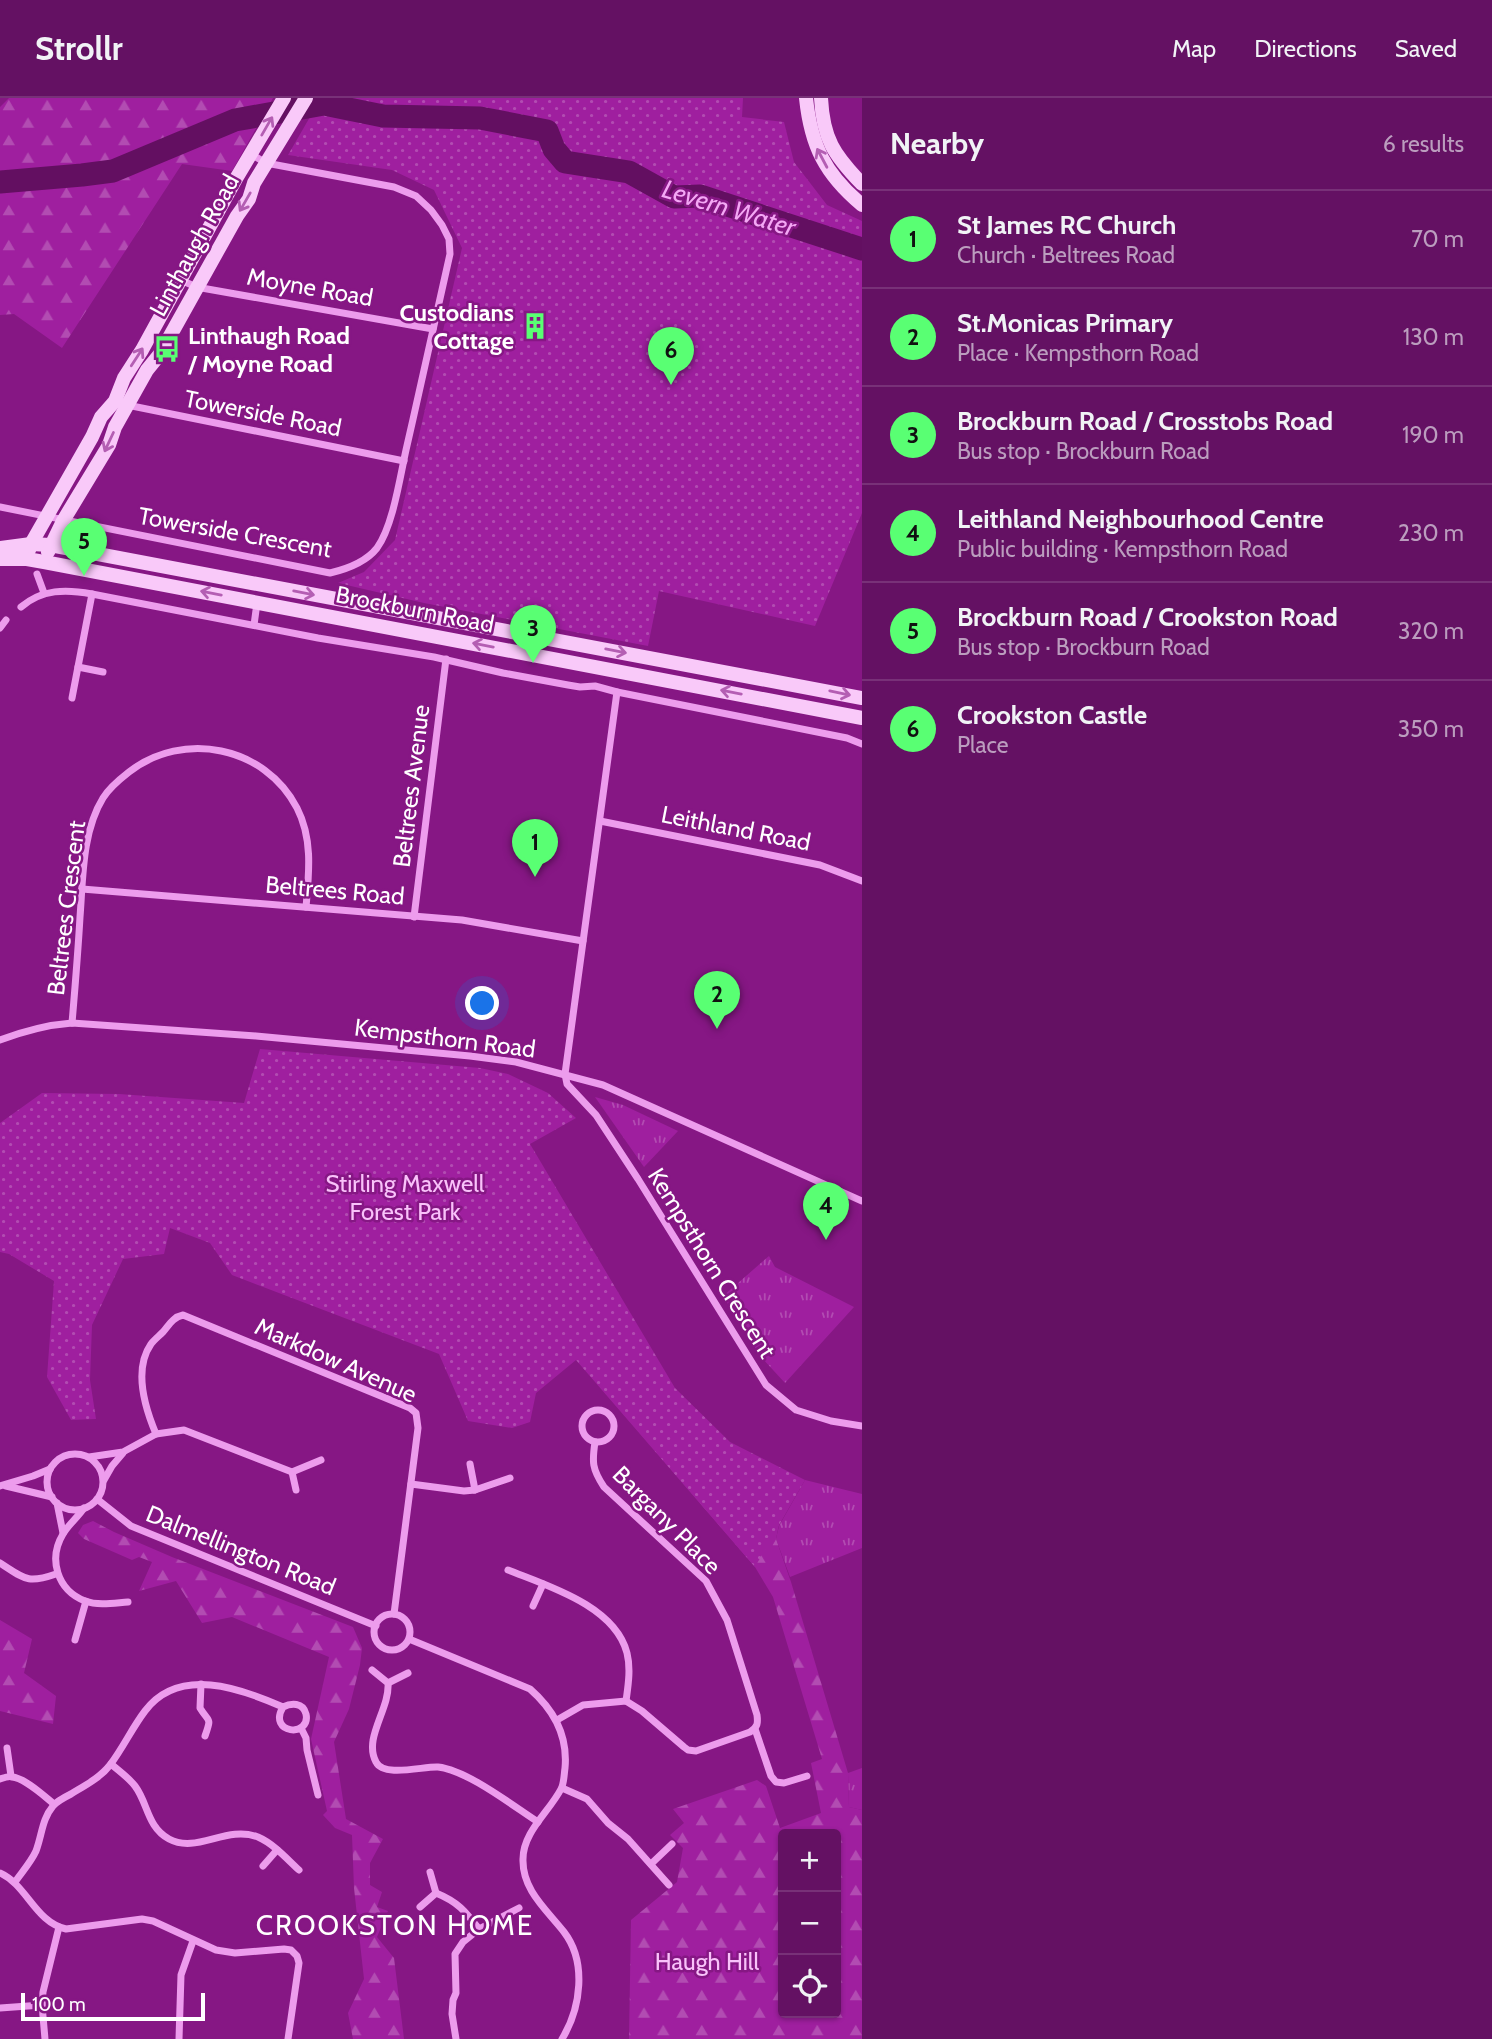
<!DOCTYPE html>
<meta charset="utf-8">
<style>
:root{--surface:#641163;--page:#6a1a69;--text:#f1f3f6;--muted:#bb9dbe;--line:#783178;--accent:#59ff73}
body{margin:0;font-family:Cabin,sans-serif;background:var(--page);color:var(--text)}
.controls{position:absolute;right:21px;bottom:21px;display:grid;overflow:hidden;border-radius:7px;box-shadow:0 2px 5px #0004}
.controls button{width:63px;height:63px;display:grid;place-items:center;padding:0;border:0;border-bottom:2px solid var(--line);background:var(--surface);color:var(--text);font:35px sans-serif}
.scale{position:absolute;left:21px;bottom:18px;width:184px;box-sizing:border-box;padding-left:7px;border:4px solid #fff;border-top:0;font-size:19px;line-height:24px;white-space:nowrap;color:#fff;-webkit-text-stroke:5px #861784;paint-order:stroke}
.you{position:absolute;left:483px;top:906px;width:24px;height:24px;margin:-18px;border:5px solid #fff;border-radius:50%;background:#1a73e8;box-shadow:0 0 0 10px #1a73e833}
.badge{display:grid;place-items:center;width:46px;height:46px;border-radius:50%;background:var(--accent);color:#111;font-size:23px;font-weight:700}
.pin{position:absolute;translate:-50% -58px;filter:drop-shadow(0 2px 4px #0008)}
.pin::after{content:'';position:absolute;top:37px;width:24px;height:21px;background:inherit;clip-path:polygon(0 0,100% 0,50% 100%)}
.list{margin:0;padding:0;list-style:none}
h2{display:flex;justify-content:space-between;align-items:center;height:91px;margin:0;padding:0 28px;font-size:30px}
h2 small{font-size:23px;font-weight:400;color:var(--muted)}
.list li{display:grid;grid-template-columns:46px 1fr auto;gap:21px;align-items:center;box-sizing:border-box;height:98px;padding:0 28px;border-top:2px solid var(--line)}
.list b{display:block;font-size:26px;white-space:nowrap}
.list p{margin:0;font-size:23px;white-space:nowrap;color:var(--muted)}
.list em{font-size:23px;font-style:normal;color:var(--muted)}
.icon{flex:none;width:38px;height:38px;fill:none;stroke:currentColor;stroke-width:2;stroke-linecap:round;stroke-linejoin:round}
.map{position:relative;flex:none;width:862px;height:1941px;overflow:hidden}
header{display:flex;align-items:center;gap:42px;box-sizing:border-box;height:98px;padding:0 35px;background:var(--surface);border-bottom:2px solid var(--line)}
header strong{font-size:33px}
nav{display:flex;gap:38px;margin-inline-start:auto;font-size:24px}
main{display:flex}
aside{flex:1;background:var(--surface)}
.map>svg:first-child{display:block}
</style>
<header>
<strong>Strollr</strong>
<nav><a>Map</a><a>Directions</a><a>Saved</a></nav>
</header>
<main>
<div class="map">
<svg width="862" height="1941" viewBox="0 0 862 1941">
<defs>
<pattern id="grass-tufts" width="24" height="20" patternUnits="userSpaceOnUse" patternTransform="scale(1.75)"><rect width="24" height="20" fill="#9f1f9f"/><path d="M3 7l-1-3M5 7V3M7 7l1-3M15 17l-1-3M17 17v-4M19 17l1-3" fill="none" stroke="#b24cb2"/></pattern>
<pattern id="forest-firs" width="22" height="20" patternUnits="userSpaceOnUse" patternTransform="scale(1.75)"><rect width="22" height="20" fill="#9f1f9f"/><path d="M5 1l3.5 6h-7zM16 11l3.5 6h-7z" fill="#b24cb2"/></pattern>
<pattern id="park-dots" width="8" height="8" patternUnits="userSpaceOnUse" patternTransform="scale(1.75)"><rect width="8" height="8" fill="#9f1f9f"/><path d="M2 2h.1M6 6h.1" fill="none" stroke="#b24cb2" stroke-width="1.8" stroke-linecap="round"/></pattern>
</defs>
<rect width="100%" height="100%" fill="#861784"/>
<g fill="url(#grass-tufts)">
<path d="M 595,999 L 623,1007 L 678,1033 L 644,1069 Z"/>
<path d="M 769,1158 L 775,1169 L 854,1209 L 785,1285 L 761,1259 L 723,1198 Z"/>
<path d="M 805,1382 L 862,1396 L 862,1450 L 790,1479 L 776,1441 L 779,1428 Z"/>
<path d="M 862,1670 L 862,1712 L 849,1709 L 848,1675 Z"/>
</g>
<g fill="url(#forest-firs)" fill-rule="evenodd">
<path d="M 9,0 L 273,0 L 232,73 L 182,66 L 62,250 L 14,216 L 0,217 L 0,9 Z"/>
<path d="M 576,1261 L 786,1392 L 776,1441 L 791,1484 L 848,1675 L 849,1709 L 862,1712 L 862,1941 L 629,1941 L 631,1822 L 677,1784 L 683,1750 L 670,1737 L 684,1725 L 673,1711 L 757,1682 L 766,1688 L 780,1730 L 821,1715 L 811,1665 L 822,1661 L 773,1499 L 755,1469 ZM 783,1736 L 836,1736 L 836,1915 L 783,1915 Z"/>
<path d="M 93,1423 L 114,1434 L 172,1459 L 353,1529 L 362,1550 L 360,1567 L 349,1611 L 334,1644 L 346,1721 L 383,1741 L 370,1765 L 370,1787 L 382,1794 L 377,1809 L 388,1813 L 377,1839 L 394,1860 L 404,1941 L 353,1941 L 348,1915 L 364,1881 L 354,1790 L 352,1737 L 335,1730 L 323,1717 L 327,1713 L 311,1641 L 329,1559 L 232,1519 L 202,1525 L 176,1483 L 139,1493 L 152,1464 L 139,1459 L 132,1462 L 84,1441 L 78,1435 L 83,1427 Z"/>
<path d="M 0,1522 L 32,1541 L 24,1575 L 56,1598 L 53,1626 L 0,1613 Z"/>
</g>
<g fill="url(#park-dots)">
<path d="M 321,0 L 743,0 L 742,19 L 784,24 L 794,64 L 827,107 L 862,123 L 862,415 L 815,528 L 659,493 L 648,548 L 424,505 L 338,485 L 364,474 L 395,442 L 462,150 L 434,92 L 392,72 L 288,57 Z"/>
<path d="M 260,951 L 480,970 L 508,976 L 548,995 L 576,1020 L 530,1046 L 675,1290 L 730,1344 L 805,1382 L 755,1469 L 576,1262 L 536,1295 L 530,1324 L 512,1330 L 468,1323 L 439,1256 L 232,1177 L 210,1145 L 170,1130 L 164,1156 L 123,1161 L 92,1227 L 90,1282 L 96,1321 L 71,1322 L 47,1279 L 54,1183 L 9,1156 L 0,1154 L 0,1025 L 42,995 L 119,996 L 244,1005 Z"/>
</g>
<g fill="none" stroke-linecap="round" stroke-linejoin="round">
<path stroke="#630f61" stroke-width="23" d="M 0,84 L 82,77 L 113,73 L 235,22 L 324,6 L 383,18 L 480,20 L 547,33 L 554,51 L 565,64 L 629,74 L 674,99 L 700,98 L 862,151"/>
<g stroke="#ed9ced" stroke-width="7">
<path d="M 181,182 L 196,189 L 433,231"/>
<path d="M 127,307 L 404,363"/>
<path d="M 0,409 L 330,475 C 347,471 366,464 377,450 C 393,428 400,379 406,352 C 421,287 435,222 450,156 L 449,141 L 442,127 L 431,112 L 416,98 L 394,89 L 266,65 L 251,56"/>
<path d="M 37,476 L 44,495"/>
<path d="M 21,509 C 42,491 66,491 92,496 L 318,540 L 434,559 L 503,575 L 568,587 L 580,589 L 595,588 L 617,594 L 847,640 L 862,646"/>
<path d="M 254,527 L 257,505"/>
<path d="M 0,530 L 6,522"/>
<path d="M 78,569 L 103,574"/>
<path d="M 617,594 L 565,976 L 567,986 L 596,1017 L 638,1081 L 766,1287 L 796,1312 L 831,1323 L 862,1328"/>
<path d="M 72,600 L 92,496"/>
<path d="M 600,723 L 820,767 L 862,783"/>
<path d="M 82,791 L 462,822 L 583,843"/>
<path d="M 414,819 L 446,561"/>
<path d="M 72,925 C 75,890 78,854 80,819 C 83,781 82,734 103,700 C 109,690 120,681 129,674 C 183,632 265,648 297,710 C 313,741 309,775 306,809"/>
<path d="M 0,942 C 24,933 46,927 72,925 L 256,938 L 470,958 L 516,964 L 603,987 L 862,1103"/>
<circle cx="598" cy="1328" r="16"/>
<path d="M 156,1336 C 145,1310 133,1272 151,1246 C 154,1242 159,1238 163,1234 C 169,1227 173,1219 183,1217 L 410,1310 L 416,1315 L 418,1330 L 394,1516"/>
<circle cx="75" cy="1384" r="28"/>
<path d="M 89,1359 L 123,1354 L 156,1336 L 184,1332 L 292,1374 L 321,1362"/>
<path d="M 470,1366 L 475,1392"/>
<path d="M 292,1374 L 296,1392"/>
<path d="M 104,1382 L 112,1368 L 123,1355"/>
<path d="M 411,1386 L 464,1393 L 475,1392 L 510,1380"/>
<path d="M 0,1388 L 33,1378 L 50,1371"/>
<path d="M 6,1388 L 52,1399"/>
<path d="M 97,1401 L 131,1428 L 376,1528"/>
<path d="M 57,1405 L 63,1435"/>
<path d="M 84,1410 C 78,1419 68,1427 63,1436 C 48,1461 57,1492 85,1503 C 99,1508 114,1505 128,1504"/>
<path d="M 0,1465 C 25,1481 27,1486 56,1476"/>
<path d="M 508,1472 C 548,1488 615,1508 627,1555 C 631,1571 628,1588 626,1603"/>
<path d="M 533,1508 L 543,1486"/>
<circle cx="392" cy="1534" r="18"/>
<path d="M 409,1541 L 530,1591 C 554,1612 568,1638 565,1670 C 564,1677 564,1686 561,1691 C 549,1714 523,1734 523,1761 C 522,1792 547,1812 564,1834 C 587,1864 581,1910 562,1941"/>
<path d="M 75,1542 L 86,1503"/>
<path d="M 372,1572 L 388,1585 C 390,1611 363,1640 376,1664 C 384,1680 424,1668 438,1669 C 467,1672 513,1708 538,1724"/>
<path d="M 388,1585 L 408,1575"/>
<path d="M 201,1586 L 200,1610 C 209,1625 212,1618 205,1638"/>
<path d="M 557,1622 L 583,1607 L 626,1603 L 642,1613 L 684,1649 L 688,1652 L 696,1653 L 750,1634 C 758,1629 758,1625 757,1617 L 727,1522 L 706,1483 L 604,1389 C 592,1371 592,1364 595,1344"/>
<path d="M 301,1630 L 306,1640 L 307,1652 L 318,1697"/>
<path d="M 755,1631 L 771,1678 L 776,1684 L 784,1685 L 807,1678"/>
<path d="M 7,1650 L 11,1678"/>
<path d="M 111,1666 C 119,1673 128,1679 135,1688 C 148,1705 147,1729 169,1741 C 197,1756 226,1727 258,1739 C 274,1746 287,1761 299,1772"/>
<path d="M 0,1681 C 3,1680 10,1678 12,1679 C 25,1680 44,1698 54,1706"/>
<path d="M 562,1690 L 587,1701 L 608,1725 L 628,1741 L 669,1787"/>
<path d="M 651,1766 L 672,1746"/>
<path d="M 263,1768 L 277,1752"/>
<path d="M 0,1775 C 27,1787 35,1824 66,1831 L 142,1821 L 153,1823 L 216,1852 L 235,1855 L 284,1851 L 291,1852 L 297,1858 L 299,1865 L 288,1941"/>
<path d="M 15,1784 C 22,1774 31,1764 36,1753 C 42,1737 42,1721 53,1708 C 57,1703 65,1699 71,1696 C 84,1688 100,1680 110,1667 C 123,1650 132,1630 145,1613 C 179,1568 240,1590 283,1609 C 291,1605 303,1604 306,1616 C 311,1640 267,1636 283,1609"/>
<path d="M 436,1795 C 458,1804 465,1813 479,1831"/>
<path d="M 420,1809 L 436,1795 L 430,1774"/>
<path d="M 0,1910 L 42,1907"/>
<path d="M 45,1941 L 42,1907 L 43,1894 L 59,1829"/>
<path d="M 179,1941 L 181,1877 L 193,1843"/>
<path d="M 456,1941 L 452,1916 L 453,1902 L 456,1895 L 455,1856 L 463,1844 L 479,1831 L 519,1810"/>
</g>
<g stroke="#f9c9f9" stroke-width="14">
<path d="M 806,0 C 811,48 825,76 862,107"/>
<path d="M 821,0 C 823,41 834,57 862,86"/>
<path d="M 0,450 L 31,446 L 50,447 L 862,600"/>
<path d="M 29,452 L 31,446 L 92,339 L 101,319 L 115,303 L 124,280 L 142,252 L 237,79 L 284,0"/>
<path d="M 48,454 L 63,423 L 109,347 L 115,329 L 147,272 L 160,256 L 237,118 L 249,101 L 254,85 L 306,0"/>
<path d="M 0,461 L 27,461 L 44,464 L 862,620"/>
</g>
</g>
<defs><path id="oneway-shaft" d="M-6 0H5M1.5-3L5.5 0L1.5 3" fill="none" stroke-width="1.6" stroke-linecap="round" stroke-linejoin="round" transform="scale(1.75)"/></defs>
<g stroke="#b45eb3">
<use href="#oneway-shaft" transform="translate(267 28) rotate(-60)"/>
<use href="#oneway-shaft" transform="translate(822 60) rotate(-118)"/>
<use href="#oneway-shaft" transform="translate(245 104) rotate(120)"/>
<use href="#oneway-shaft" transform="translate(137 259) rotate(-57)"/>
<use href="#oneway-shaft" transform="translate(109 344) rotate(115)"/>
<use href="#oneway-shaft" transform="translate(211 495) rotate(-169)"/>
<use href="#oneway-shaft" transform="translate(304 495) rotate(11)"/>
<use href="#oneway-shaft" transform="translate(483 547) rotate(-169)"/>
<use href="#oneway-shaft" transform="translate(616 553) rotate(11)"/>
<use href="#oneway-shaft" transform="translate(731 594) rotate(-169)"/>
<use href="#oneway-shaft" transform="translate(840 595) rotate(12)"/>
</g>
<defs>
<symbol id="building-bare" viewBox="-9 -9 18 18"><path d="M-4-6H4V6H1V3H-1V6H-4ZM-2.5-4.3h1.7v1.8h-1.7ZM.8-4.3h1.7v1.8H.8ZM-2.5-1h1.7V.8h-1.7ZM.8-1h1.7V.8H.8Z" fill="#59ff73" stroke="#861784" stroke-width="2.5" paint-order="stroke"/></symbol>
<symbol id="bus-bare" viewBox="-9 -9 18 18"><path d="M-5-6H5V4H4V6H2V4H-2V6H-4V4H-5ZM-3.5-4V0h7V-4ZM-3.5 1.2v1.5H-2V1.2ZM2 1.2v1.5H3.5V1.2Z" fill="#59ff73" stroke="#861784" stroke-width="2.5" paint-order="stroke"/></symbol>
</defs>
<g fill-rule="evenodd">
<use href="#building-bare" x="516" y="209" width="38" height="38"/>
<use href="#bus-bare" x="148" y="232" width="38" height="38"/>
</g>
<g text-anchor="middle" dominant-baseline="central" stroke-width="5" stroke-linejoin="round" paint-order="stroke">
<g font-size="24" fill="#fff" stroke="#861784">
<text transform="translate(194 147) rotate(-61)">Linthaugh Road</text>
<text transform="translate(310 189) rotate(10)">Moyne Road</text>
<text transform="translate(263 315) rotate(11)">Towerside Road</text>
<text transform="translate(235 434) rotate(10)">Towerside Crescent</text>
<text transform="translate(415 511) rotate(11)">Brockburn Road</text>
<text transform="translate(411 688) rotate(-83)">Beltrees Avenue</text>
<text transform="translate(736 730) rotate(11)">Leithland Road</text>
<text transform="translate(335 792) rotate(5)">Beltrees Road</text>
<text transform="translate(66 810) rotate(-83)">Beltrees Crescent</text>
<text transform="translate(445 940) rotate(7)">Kempsthorn Road</text>
<text transform="translate(712 1165) rotate(58)">Kempsthorn Crescent</text>
<text transform="translate(336 1262) rotate(24)">Markdow Avenue</text>
<text transform="translate(667 1422) rotate(45)">Bargany Place</text>
<text transform="translate(241 1452) rotate(22)">Dalmellington Road</text>
</g>
<g font-size="24" font-weight="bold" fill="#fff" stroke="#861784" text-anchor="end">
<text x="514" y="214">Custodians<tspan x="514" dy="28">Cottage</tspan></text>
<text x="188" y="237" text-anchor="start">Linthaugh Road<tspan x="188" dy="28">/ Moyne Road</tspan></text>
</g>
<g font-size="24" fill="#f9c2fa" stroke="#861784">
<text x="405" y="1085">Stirling Maxwell<tspan x="405" dy="28">Forest Park</tspan></text>
<text x="707" y="1863">Haugh Hill</text>
</g>
<g font-size="26" font-style="italic" fill="#f4a8f5" stroke="#861784">
<text transform="translate(729 110) rotate(17)">Levern Water</text>
</g>
<g font-size="28" letter-spacing="2" fill="#fff" stroke="#861784">
<text x="395" y="1827">CROOKSTON HOME</text>
</g>
</g>
</svg>
<div class="controls">
<button>+</button>
<button>−</button>
<button><svg class="icon" aria-label="locate" viewBox="0 0 24 24"><circle cx="12" cy="12" r="6"/><path d="M12 2v4M12 18v4M2 12h4M18 12h4"/></svg></button>
</div>
<div class="scale">100 m</div>
<div class="you"></div>
<div class="pin badge" style="left:535px;top:779px">1</div>
<div class="pin badge" style="left:717px;top:931px">2</div>
<div class="pin badge" style="left:533px;top:565px">3</div>
<div class="pin badge" style="left:826px;top:1142px">4</div>
<div class="pin badge" style="left:84px;top:478px">5</div>
<div class="pin badge" style="left:671px;top:287px">6</div>
</div>
<aside>
<h2>Nearby<small>6 results</small></h2>
<ul class="list">
<li><span class="badge">1</span><div><b>St James RC Church</b><p>Church · Beltrees Road</p></div><em>70 m</em></li>
<li><span class="badge">2</span><div><b>St.Monicas Primary</b><p>Place · Kempsthorn Road</p></div><em>130 m</em></li>
<li><span class="badge">3</span><div><b>Brockburn Road / Crosstobs Road</b><p>Bus stop · Brockburn Road</p></div><em>190 m</em></li>
<li><span class="badge">4</span><div><b>Leithland Neighbourhood Centre</b><p>Public building · Kempsthorn Road</p></div><em>230 m</em></li>
<li><span class="badge">5</span><div><b>Brockburn Road / Crookston Road</b><p>Bus stop · Brockburn Road</p></div><em>320 m</em></li>
<li><span class="badge">6</span><div><b>Crookston Castle</b><p>Place</p></div><em>350 m</em></li>
</ul>
</aside>
</main>
